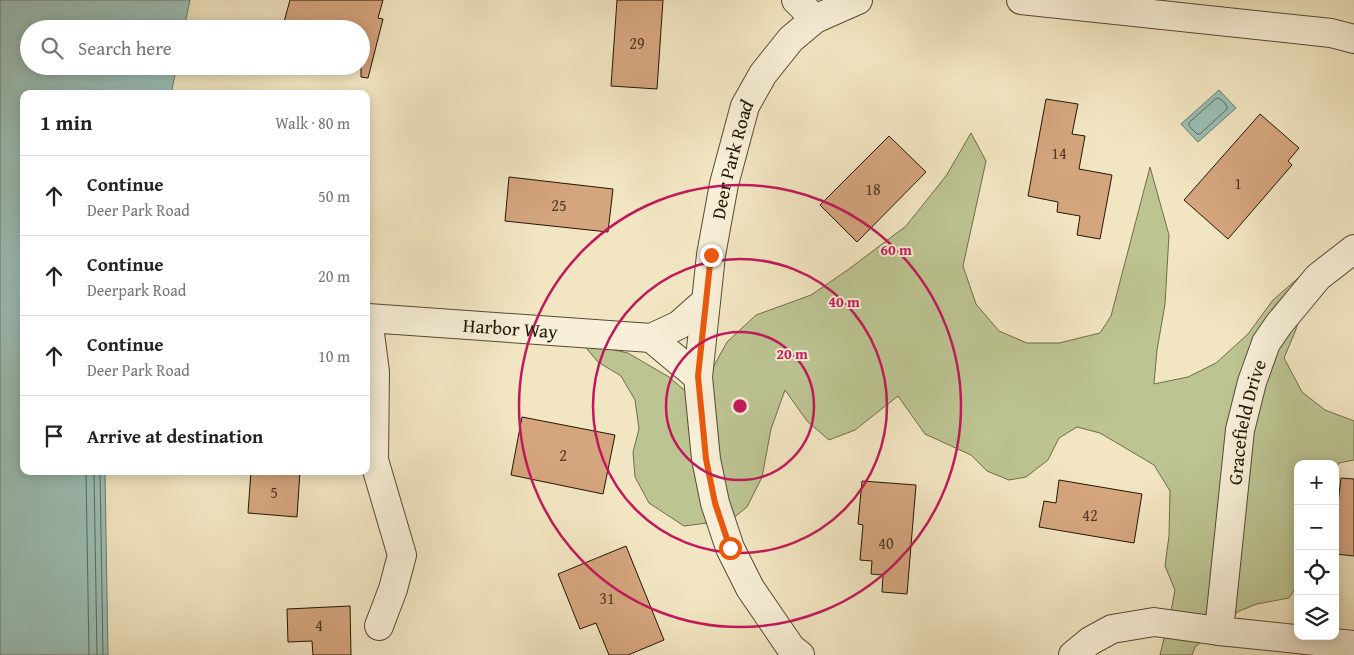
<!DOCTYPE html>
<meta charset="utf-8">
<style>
:root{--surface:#fff;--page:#f2f2f2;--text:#222;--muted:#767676;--line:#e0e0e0}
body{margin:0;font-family:"Gentium Book Plus",serif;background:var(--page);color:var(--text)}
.controls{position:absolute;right:15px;bottom:15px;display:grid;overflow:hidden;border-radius:10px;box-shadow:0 2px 12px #0003}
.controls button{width:45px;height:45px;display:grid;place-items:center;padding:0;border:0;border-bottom:1px solid var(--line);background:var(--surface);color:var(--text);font:25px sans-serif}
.stop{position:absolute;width:15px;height:15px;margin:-11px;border:4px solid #ea580c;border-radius:50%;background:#fff}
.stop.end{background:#ea580c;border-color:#fff;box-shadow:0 1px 5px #0008}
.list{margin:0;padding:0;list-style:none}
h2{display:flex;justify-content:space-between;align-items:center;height:65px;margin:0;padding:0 20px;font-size:21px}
h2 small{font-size:16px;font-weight:400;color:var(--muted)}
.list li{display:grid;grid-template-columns:32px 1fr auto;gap:15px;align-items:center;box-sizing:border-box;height:80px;padding:0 20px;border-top:1px solid var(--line)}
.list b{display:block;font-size:19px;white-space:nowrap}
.list p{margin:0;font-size:16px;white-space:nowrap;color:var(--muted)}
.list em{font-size:16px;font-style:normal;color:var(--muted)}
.icon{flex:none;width:28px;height:28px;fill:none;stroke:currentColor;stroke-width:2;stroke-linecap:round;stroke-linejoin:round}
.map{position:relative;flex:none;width:1354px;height:655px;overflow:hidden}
.search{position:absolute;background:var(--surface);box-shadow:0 2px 12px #0003;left:20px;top:20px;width:350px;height:55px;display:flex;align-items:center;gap:12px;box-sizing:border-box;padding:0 18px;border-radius:28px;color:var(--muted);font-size:19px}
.panel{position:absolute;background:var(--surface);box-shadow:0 2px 12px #0003;left:20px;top:90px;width:350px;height:385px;border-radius:10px}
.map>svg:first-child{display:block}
</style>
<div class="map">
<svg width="1354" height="655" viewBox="0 0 1354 655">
<rect width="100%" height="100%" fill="#f2e6c2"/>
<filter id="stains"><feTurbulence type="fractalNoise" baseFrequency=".004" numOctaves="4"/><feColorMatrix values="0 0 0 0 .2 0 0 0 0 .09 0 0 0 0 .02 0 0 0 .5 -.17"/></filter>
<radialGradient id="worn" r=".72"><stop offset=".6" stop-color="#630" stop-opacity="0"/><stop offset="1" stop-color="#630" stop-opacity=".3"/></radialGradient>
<path fill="#bcc492" stroke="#6f6c4b" d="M 971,133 L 986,161 L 963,266 L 976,304 L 999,331 L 1027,343 L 1059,343 L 1100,333 L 1111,316 L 1150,167 L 1169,235 L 1165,304 L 1157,350 L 1154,384 L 1188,377 L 1216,363 L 1248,334 L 1273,300 L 1320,259 L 1295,332 L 1284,358 L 1302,392 L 1325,410 L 1354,421 L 1354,460 L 1339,463 L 1335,468 L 1335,464 L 1298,464 L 1298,585 L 1289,598 L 1257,604 L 1239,611 L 1195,647 L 1192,655 L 1160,655 L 1172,606 L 1175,590 L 1165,566 L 1169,536 L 1170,491 L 1154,465 L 1100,433 L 1077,427 L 1059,438 L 1048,460 L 1026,477 L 1009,480 L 987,471 L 971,455 L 925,434 L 898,396 L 855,430 L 829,440 L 807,421 L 785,390 L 771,429 L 762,477 L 747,507 L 731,520 L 684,526 L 649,503 L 635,477 L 633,452 L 639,429 L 635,400 L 621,376 L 598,362 L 582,343 L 628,353 L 669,377 L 689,394 L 710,373 L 727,342 L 756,315 L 811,295 L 849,269 L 906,226 L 946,176 Z"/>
<g fill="#9bbfb6" stroke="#6b7b6f">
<path d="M 0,0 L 190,0 L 184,29 L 29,29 L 29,66 L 177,66 L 171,94 L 24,94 L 24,471 L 105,471 L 108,655 L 0,655 Z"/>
<path d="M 1219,90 L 1236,108 L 1198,142 L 1181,124 Z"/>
</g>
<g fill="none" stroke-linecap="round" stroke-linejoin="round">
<g stroke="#5e6a5d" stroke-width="1">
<path d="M 1217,98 C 1221,98 1228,105 1227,109 L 1200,134 L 1197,134 L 1189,126 L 1189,123 Z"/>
<path d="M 86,471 L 89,655"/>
<path d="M 94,471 L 97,655"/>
<path d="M 100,471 L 103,655"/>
</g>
</g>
<g fill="#d5a57d" stroke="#221504">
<path d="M 290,0 L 383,0 L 378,18 L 383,19 L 368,78 L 361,77 L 361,29 L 282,29 Z"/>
<path d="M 617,0 L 663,0 L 657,89 L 611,86 Z"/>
<path d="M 1046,99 L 1078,104 L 1072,134 L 1085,136 L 1079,169 L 1112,175 L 1100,239 L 1077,235 L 1080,216 L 1057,212 L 1058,202 L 1028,196 Z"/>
<path d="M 1260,114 L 1299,148 L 1288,161 L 1292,165 L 1228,239 L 1184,200 Z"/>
<path d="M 889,136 L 926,172 L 857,242 L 820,205 Z"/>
<path d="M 509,177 L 613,189 L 608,232 L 505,221 Z"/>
<path d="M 522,417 L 615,435 L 603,494 L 511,475 Z"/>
<path d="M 251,471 L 300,471 L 297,517 L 248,513 Z"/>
<path d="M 1341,478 L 1354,479 L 1354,556 L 1335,554 L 1335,528 Z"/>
<path d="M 1059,480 L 1142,494 L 1134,543 L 1039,527 L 1044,501 L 1056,503 Z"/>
<path d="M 862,481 L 916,485 L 907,594 L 882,592 L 883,575 L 871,574 L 872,561 L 860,560 L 863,525 L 858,524 Z"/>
<path d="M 626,546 L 664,640 L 628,655 L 609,655 L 596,623 L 580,629 L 558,574 Z"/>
<path d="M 350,606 L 351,655 L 313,655 L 312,641 L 288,642 L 287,609 Z"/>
</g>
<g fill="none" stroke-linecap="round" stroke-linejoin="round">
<defs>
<g id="minor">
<path d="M 796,0 L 815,19"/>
<path d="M 1021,0 L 1331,33 L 1354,39"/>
<path d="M 651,338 L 698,377"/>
<path id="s1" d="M 379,626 L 393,589 L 402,555 L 374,460 L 375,372 L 368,318 L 651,338 L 679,325 L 706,301"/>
<path id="s2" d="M 1219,631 L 1240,430 L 1252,382 L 1266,343 L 1279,324 L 1318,277 L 1354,249"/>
<path id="s3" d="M 800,655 L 791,648 L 750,588 L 730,548 L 715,503 L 706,459 L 698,377 L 711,255 L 724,184 L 745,106 L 763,74 L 791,39 L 815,19 L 858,0"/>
<path d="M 1073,655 L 1090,641 L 1112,629 L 1154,622 L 1219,631 L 1354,645"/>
</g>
</defs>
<use href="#minor" stroke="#564934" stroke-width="30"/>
<use href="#minor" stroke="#f7efd7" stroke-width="28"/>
</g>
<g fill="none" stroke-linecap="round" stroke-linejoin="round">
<path stroke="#ea580c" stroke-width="6" d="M 711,255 L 698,376 L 706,459 L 715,503 L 730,548"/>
</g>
<g fill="none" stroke="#c2185b" stroke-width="2.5">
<circle cx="740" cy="406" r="74"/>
<circle cx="740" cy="406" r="147"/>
<circle cx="740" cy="406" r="221"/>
</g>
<g text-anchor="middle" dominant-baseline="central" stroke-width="4" stroke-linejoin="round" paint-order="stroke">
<g font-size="16" fill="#4f3922">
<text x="637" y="43">29</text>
<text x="1059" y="153">14</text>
<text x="1238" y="183">1</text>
<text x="873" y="189">18</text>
<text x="559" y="205">25</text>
<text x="563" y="455">2</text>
<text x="274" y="492">5</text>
<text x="1090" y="515">42</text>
<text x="886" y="543">40</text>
<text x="607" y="598">31</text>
<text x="319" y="625">4</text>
</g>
<g font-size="19" fill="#221504" stroke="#f7efd7">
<text stroke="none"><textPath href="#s3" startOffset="524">Deer Park Road</textPath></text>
<text stroke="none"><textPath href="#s1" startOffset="459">Harbor Way</textPath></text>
<text stroke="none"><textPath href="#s2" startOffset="211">Gracefield Drive</textPath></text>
</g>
</g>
<circle cx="740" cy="406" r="8" fill="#c2185b" stroke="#f7efd7" stroke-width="2.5"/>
<g font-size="15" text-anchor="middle" font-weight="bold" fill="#c2185b" stroke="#f7efd7" stroke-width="4" stroke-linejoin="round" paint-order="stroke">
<text x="896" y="255">60 m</text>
<text x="844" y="307">40 m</text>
<text x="792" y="359">20 m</text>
</g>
<rect width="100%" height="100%" filter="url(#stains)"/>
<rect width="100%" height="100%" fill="url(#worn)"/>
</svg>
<div class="controls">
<button>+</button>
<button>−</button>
<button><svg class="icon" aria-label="locate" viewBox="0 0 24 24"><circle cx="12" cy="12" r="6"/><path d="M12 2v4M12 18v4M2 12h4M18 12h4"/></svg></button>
<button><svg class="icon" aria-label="layers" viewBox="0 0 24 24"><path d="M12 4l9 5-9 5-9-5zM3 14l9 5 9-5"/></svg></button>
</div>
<div class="stop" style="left:730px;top:548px"></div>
<div class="stop end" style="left:711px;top:255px"></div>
<div class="search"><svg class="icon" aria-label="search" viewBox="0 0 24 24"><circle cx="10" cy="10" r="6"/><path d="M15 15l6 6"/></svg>Search here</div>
<section class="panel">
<h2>1 min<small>Walk · 80 m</small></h2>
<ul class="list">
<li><svg class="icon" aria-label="ahead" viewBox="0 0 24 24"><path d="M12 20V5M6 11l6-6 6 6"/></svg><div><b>Continue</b><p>Deer Park Road</p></div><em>50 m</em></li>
<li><svg class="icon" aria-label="ahead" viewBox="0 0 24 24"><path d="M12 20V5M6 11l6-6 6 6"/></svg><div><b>Continue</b><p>Deerpark Road</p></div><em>20 m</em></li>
<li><svg class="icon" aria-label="ahead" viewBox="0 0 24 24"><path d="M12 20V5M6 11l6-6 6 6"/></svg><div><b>Continue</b><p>Deer Park Road</p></div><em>10 m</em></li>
<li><svg class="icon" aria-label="arrive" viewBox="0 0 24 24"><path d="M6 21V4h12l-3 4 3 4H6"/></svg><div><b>Arrive at destination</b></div></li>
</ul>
</section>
</div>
